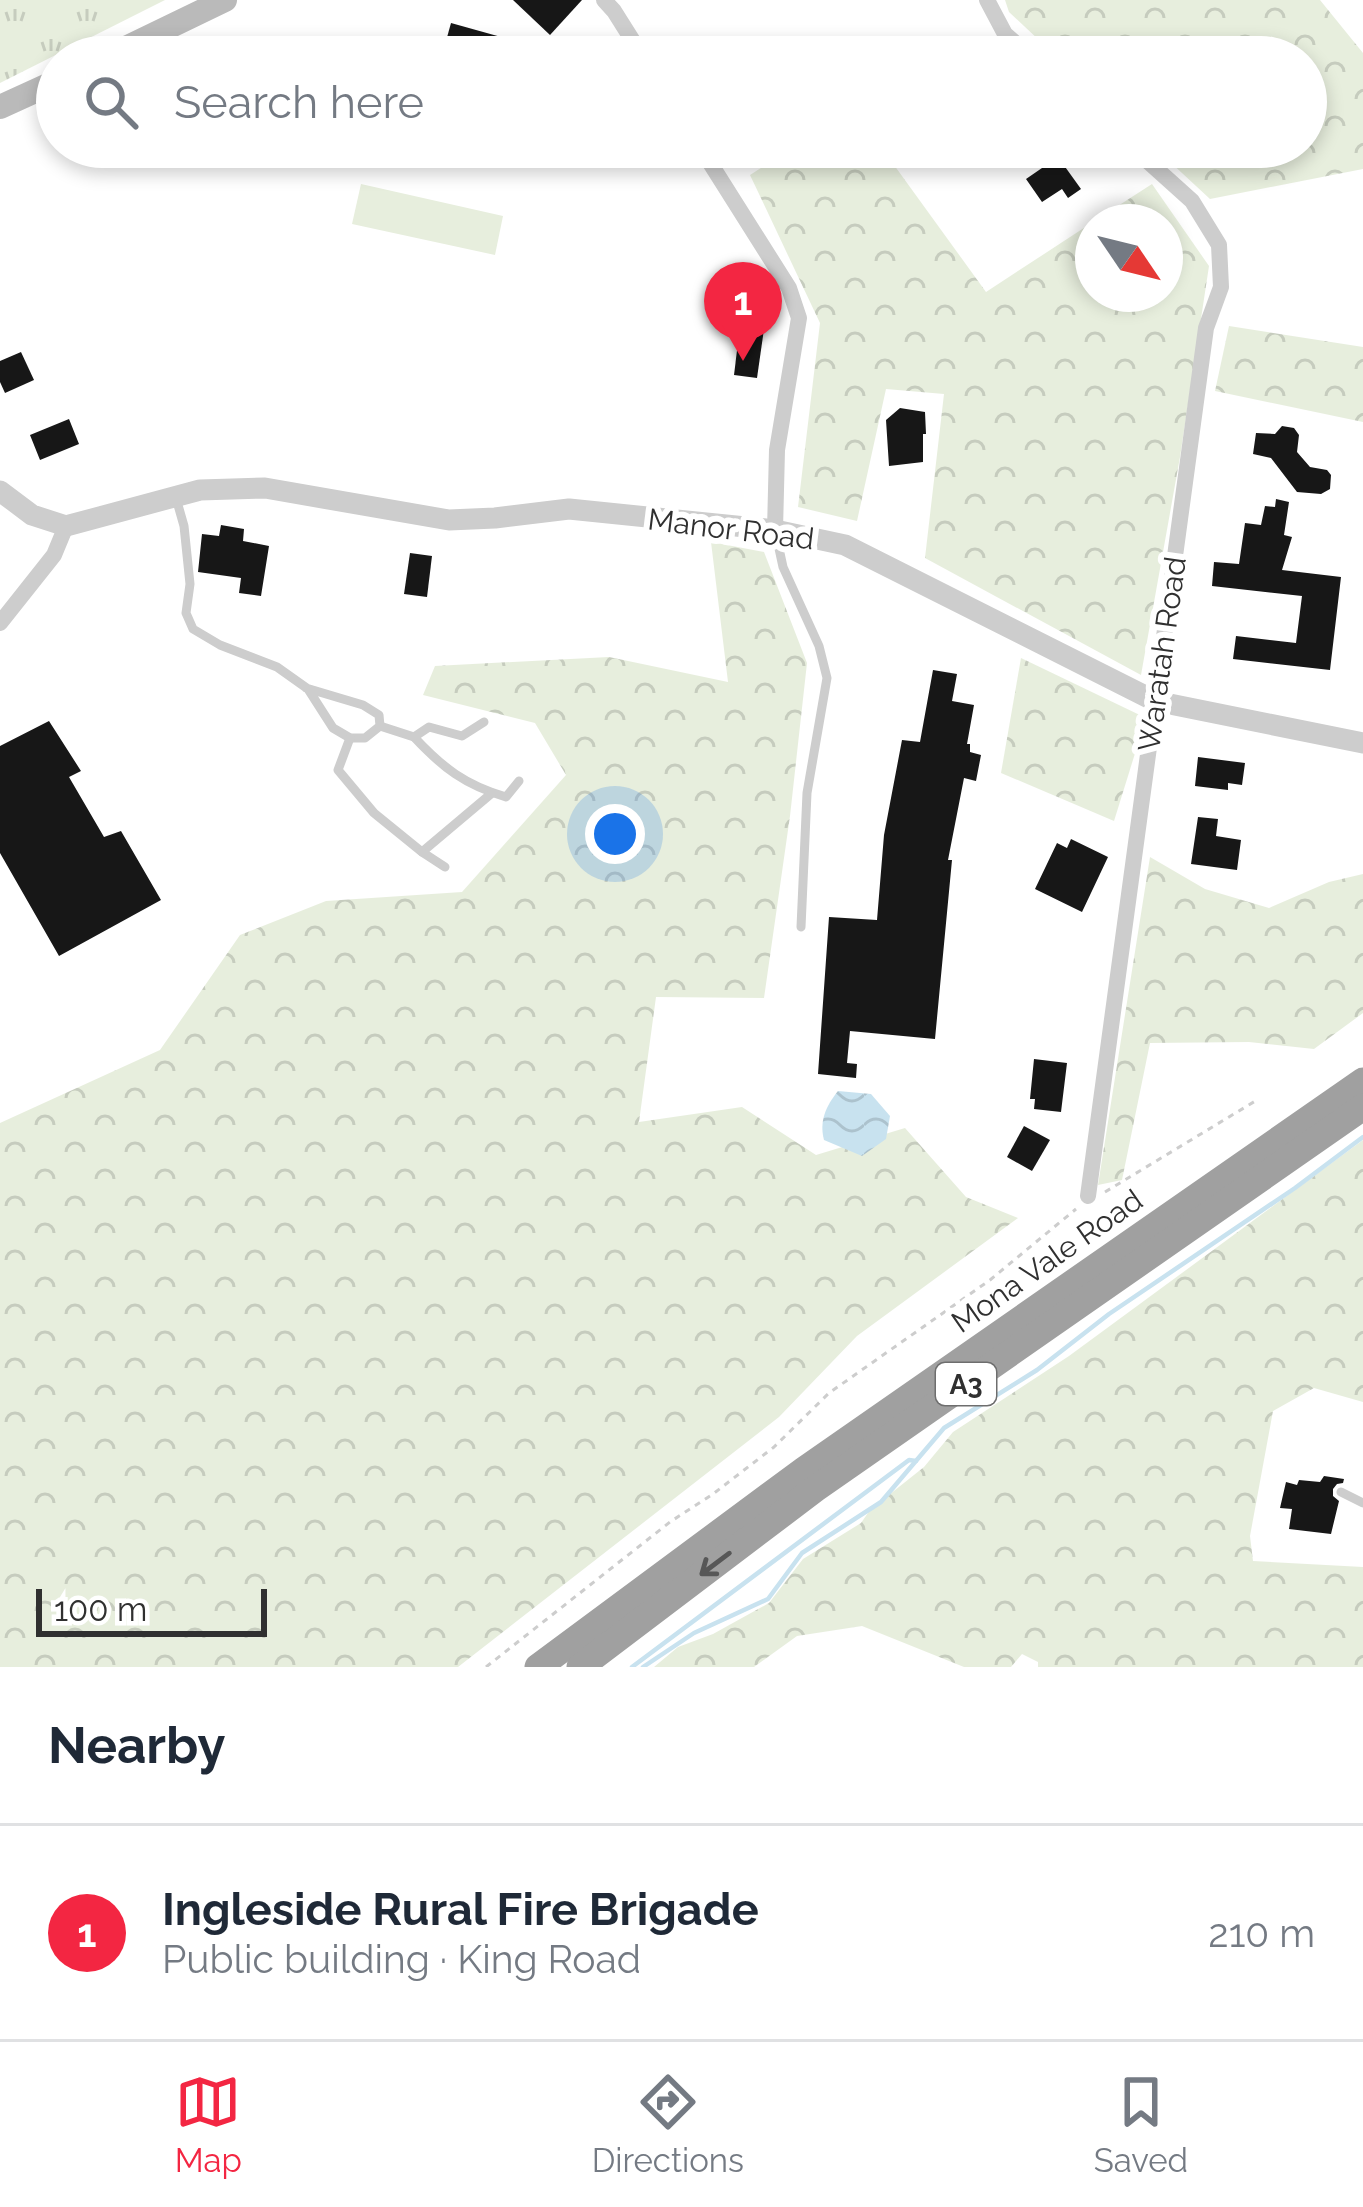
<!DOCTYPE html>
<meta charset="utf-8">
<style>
:root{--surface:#fff;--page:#f6f6f7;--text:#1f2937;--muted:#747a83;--line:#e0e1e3;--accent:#f32642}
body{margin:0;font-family:Raleway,sans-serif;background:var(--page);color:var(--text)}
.compass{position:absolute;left:1075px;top:204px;width:108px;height:108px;border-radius:50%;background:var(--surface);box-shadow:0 6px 18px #0003;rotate:125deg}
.scale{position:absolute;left:36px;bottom:30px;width:231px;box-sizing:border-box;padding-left:12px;border:6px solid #303030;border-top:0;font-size:33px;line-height:42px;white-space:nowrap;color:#303030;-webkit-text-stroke:9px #fff;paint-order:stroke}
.you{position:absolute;left:615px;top:834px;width:42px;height:42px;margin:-30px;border:9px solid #fff;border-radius:50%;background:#1a73e8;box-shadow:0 0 0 18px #1a73e833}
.badge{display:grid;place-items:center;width:78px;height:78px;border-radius:50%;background:var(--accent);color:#fff;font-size:39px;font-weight:700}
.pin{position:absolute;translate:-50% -99px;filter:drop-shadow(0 3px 6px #0008)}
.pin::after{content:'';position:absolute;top:63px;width:42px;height:36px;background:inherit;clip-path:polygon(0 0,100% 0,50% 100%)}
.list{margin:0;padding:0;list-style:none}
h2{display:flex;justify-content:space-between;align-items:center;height:156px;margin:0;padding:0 48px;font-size:51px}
h2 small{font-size:39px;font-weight:400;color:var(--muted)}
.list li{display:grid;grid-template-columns:78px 1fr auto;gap:36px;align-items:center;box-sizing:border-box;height:216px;padding:0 48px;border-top:3px solid var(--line)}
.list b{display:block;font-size:45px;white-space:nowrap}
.list p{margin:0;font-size:39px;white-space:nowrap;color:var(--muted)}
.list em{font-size:39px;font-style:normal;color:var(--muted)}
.icon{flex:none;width:66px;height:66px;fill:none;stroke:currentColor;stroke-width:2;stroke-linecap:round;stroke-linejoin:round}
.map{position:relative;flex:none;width:1363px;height:1667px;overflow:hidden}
.search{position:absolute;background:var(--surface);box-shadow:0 6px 18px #0003;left:36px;right:36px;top:36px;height:132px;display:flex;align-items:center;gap:30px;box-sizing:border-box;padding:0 42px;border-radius:66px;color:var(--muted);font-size:45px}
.sheet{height:372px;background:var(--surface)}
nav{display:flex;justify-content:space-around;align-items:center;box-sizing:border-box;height:168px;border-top:3px solid var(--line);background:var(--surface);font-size:33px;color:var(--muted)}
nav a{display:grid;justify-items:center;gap:6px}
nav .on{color:var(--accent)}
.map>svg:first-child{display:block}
</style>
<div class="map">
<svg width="1363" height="1667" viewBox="0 0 1363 1667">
<defs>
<pattern id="grass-tufts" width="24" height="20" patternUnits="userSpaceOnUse" patternTransform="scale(3)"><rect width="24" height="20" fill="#e7eedd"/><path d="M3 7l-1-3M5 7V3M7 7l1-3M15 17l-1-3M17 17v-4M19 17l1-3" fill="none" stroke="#c6ccbe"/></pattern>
<pattern id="forest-crowns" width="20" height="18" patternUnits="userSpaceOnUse" patternTransform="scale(3)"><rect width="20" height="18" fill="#e7eedd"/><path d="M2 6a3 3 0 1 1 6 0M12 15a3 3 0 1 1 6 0" fill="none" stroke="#c6ccbe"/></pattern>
<pattern id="water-waves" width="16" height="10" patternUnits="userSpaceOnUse" patternTransform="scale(3)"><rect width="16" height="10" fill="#c8e2ef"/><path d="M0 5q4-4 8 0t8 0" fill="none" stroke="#acc2cd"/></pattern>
</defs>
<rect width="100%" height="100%" fill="#fff"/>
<path fill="url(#grass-tufts)" d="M 0,0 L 165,0 L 0,83 Z"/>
<g fill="url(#forest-crowns)">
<path d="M 1005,0 L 1320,0 L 1363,53 L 1363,169 L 1210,199 L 1154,147 L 1306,147 L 1306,57 L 1057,57 L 1009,12 Z"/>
<path d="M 793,147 L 881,147 L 986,292 L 1093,222 L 1093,294 L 1165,294 L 1165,222 L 1093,222 L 1152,184 L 1209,266 L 1180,457 L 1141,675 L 925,558 L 944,394 L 886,389 L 857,521 L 798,507 L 820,323 L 750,175 Z"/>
<path d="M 1229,326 L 1363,347 L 1363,422 L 1215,391 Z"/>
<path d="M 711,542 L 764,552 L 807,663 L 790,816 L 764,998 L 656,997 L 639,1122 L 742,1107 L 816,1155 L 905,1128 L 966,1197 L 1018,1218 L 857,1336 L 779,1417 L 458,1667 L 0,1667 L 0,1123 L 160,1050 L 240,935 L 326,901 L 462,892 L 566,775 L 535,723 L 423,695 L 435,666 L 609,657 L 728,682 Z"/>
<path d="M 1021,658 L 1146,718 L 1114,821 L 1001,773 Z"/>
<path d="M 1150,857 L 1205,889 L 1269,908 L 1329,882 L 1363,874 L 1363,1013 L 1314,1049 L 1249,1042 L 1150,1043 L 1122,1180 L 1098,1185 Z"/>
<path d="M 1363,1140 L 1363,1402 L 1314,1388 L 1273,1411 L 1250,1536 L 1253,1561 L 1363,1567 L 1363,1667 L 1038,1667 L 1038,1662 L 1022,1654 L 1011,1667 L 964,1667 L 862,1626 L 797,1636 L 754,1667 L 654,1667 L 678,1647 L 713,1634 L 769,1603 L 803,1559 L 861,1523 L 870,1510 L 924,1467 L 953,1432 L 1069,1356 Z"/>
</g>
<path fill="#e7eedd" d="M 361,184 L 503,216 L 495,255 L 352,224 Z"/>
<path fill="url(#water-waves)" d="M 838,1091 L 871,1094 L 890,1116 L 886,1139 L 862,1156 L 824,1140 C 819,1121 826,1106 838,1091 Z"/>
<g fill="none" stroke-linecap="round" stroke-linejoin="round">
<g stroke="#c8e2ef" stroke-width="4.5">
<path d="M 632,1667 L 909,1460 L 916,1461"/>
<path d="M 643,1667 L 694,1633 L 768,1599 L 802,1553 L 881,1502 L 944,1428 L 1037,1370 L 1109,1314 L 1295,1188 L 1363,1137"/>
</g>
</g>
<g fill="#171717">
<path d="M 513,0 L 582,0 L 550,35 Z"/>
<path d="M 451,23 L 523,43 L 519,57 L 504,57 L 446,41 Z"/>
<path d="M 1058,157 L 1081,189 L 1068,198 L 1062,189 L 1042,202 L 1026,179 Z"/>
<path d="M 740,326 L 764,329 L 757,378 L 734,375 Z"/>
<path d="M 21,352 L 34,380 L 5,393 L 0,382 L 0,361 Z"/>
<path d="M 900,408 L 925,412 L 926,434 L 923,434 L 923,462 L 889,466 L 886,420 Z"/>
<path d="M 69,419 L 79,444 L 40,460 L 30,435 Z"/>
<path d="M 1282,426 L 1294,428 L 1299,435 L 1297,452 L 1310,467 L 1327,470 L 1331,475 L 1330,489 L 1321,494 L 1297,492 L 1271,458 L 1253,454 L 1256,433 L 1275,434 Z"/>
<path d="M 1276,499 L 1289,502 L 1284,535 L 1292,537 L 1282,570 L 1341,577 L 1330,670 L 1233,659 L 1236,636 L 1296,643 L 1302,596 L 1212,586 L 1214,562 L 1239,564 L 1245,523 L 1261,525 L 1265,506 L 1275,507 Z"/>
<path d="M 221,525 L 244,529 L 243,541 L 269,546 L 261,596 L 239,593 L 241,578 L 198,572 L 202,534 L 219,536 Z"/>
<path d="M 410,553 L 432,556 L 427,597 L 404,594 Z"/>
<path d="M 933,670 L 957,674 L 952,701 L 974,705 L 967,744 L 970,744 L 970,752 L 981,755 L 976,781 L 964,778 L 948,860 L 952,860 L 935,1039 L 850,1031 L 847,1063 L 857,1064 L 856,1078 L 818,1074 L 829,917 L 877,920 L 884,835 L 902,740 L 920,742 Z"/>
<path d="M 49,721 L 81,771 L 69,777 L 104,837 L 121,831 L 161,900 L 59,956 L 0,853 L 0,746 Z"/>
<path d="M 1198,757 L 1245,763 L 1242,785 L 1228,783 L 1228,790 L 1195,786 Z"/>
<path d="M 1198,817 L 1218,819 L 1216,836 L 1241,840 L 1237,870 L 1191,864 Z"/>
<path d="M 1071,839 L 1108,857 L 1082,912 L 1035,889 L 1057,843 L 1067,848 Z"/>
<path d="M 1034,1059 L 1067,1063 L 1061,1112 L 1034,1109 L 1035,1099 L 1030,1099 Z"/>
<path d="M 1024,1126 L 1050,1140 L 1032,1171 L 1007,1157 Z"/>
<path d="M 1324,1476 L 1344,1479 L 1343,1483 L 1337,1484 L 1333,1489 L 1333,1496 L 1339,1501 L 1331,1534 L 1289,1529 L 1292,1509 L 1280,1508 L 1286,1482 L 1297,1485 L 1299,1480 L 1320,1482 Z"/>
</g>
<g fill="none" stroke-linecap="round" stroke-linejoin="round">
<g stroke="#cdcdcd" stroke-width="3" stroke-dasharray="6 6" stroke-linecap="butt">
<path d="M 1105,1192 L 1257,1100"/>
<path d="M 486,1667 L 670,1522 L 713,1494 L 774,1447 L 829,1393 L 990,1280 L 1076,1209"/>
</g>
<g stroke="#cdcdcd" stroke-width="9">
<path d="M 176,498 L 184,526 L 190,584 L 186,613 L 193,629 L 220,645 L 277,667 L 308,689 L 333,728 L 350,738 L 365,738 L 380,726 L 379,715 L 363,705 L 306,688"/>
<path d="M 775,530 L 783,567 L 819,646 L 827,678 L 807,793 L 801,927"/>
<path d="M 380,726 L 414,737 L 429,727 L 462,736 L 484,722"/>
<path d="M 414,737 C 443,768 465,785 506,797 L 519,781"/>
<path d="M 350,738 L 338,770 L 374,813 L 422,852 L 492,793"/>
<path d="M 422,852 L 445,867"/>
<path d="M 1341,1492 L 1363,1503"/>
</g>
<g stroke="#cdcdcd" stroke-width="16">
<path d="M 604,0 L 614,11 L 643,57"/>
<path d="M 987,0 L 1005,34 L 1031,57"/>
<path d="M 700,147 L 789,288 L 799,318 L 777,450 L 775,530"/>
<path d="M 0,623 L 54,555 L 66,526"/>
<path d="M 1088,1196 L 1206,328 L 1221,287 L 1219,245 L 1192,201 L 1132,147"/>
</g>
<path stroke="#cdcdcd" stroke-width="21" d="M 0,491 L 32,515 L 66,526 L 200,490 L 265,488 L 449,520 L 495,518 L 569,509 L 775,530 L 845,545 L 1155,701 L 1363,743"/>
<g stroke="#bababa" stroke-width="24">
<path d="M 107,57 L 225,0"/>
<path d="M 0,107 L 57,81"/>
</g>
<g stroke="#a0a0a0" stroke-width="27">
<path d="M 538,1667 L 804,1470 L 1363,1081"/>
<path d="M 580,1667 L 815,1489 L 1363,1107"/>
</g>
</g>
<defs><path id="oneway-shaft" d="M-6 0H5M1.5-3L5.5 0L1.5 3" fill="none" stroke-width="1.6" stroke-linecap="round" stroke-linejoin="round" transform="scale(3)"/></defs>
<use stroke="#575757" href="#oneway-shaft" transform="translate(715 1564) rotate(143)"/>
<g text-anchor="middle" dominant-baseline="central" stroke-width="12" stroke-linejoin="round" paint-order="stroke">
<rect fill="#fff" stroke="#6e6e6e" stroke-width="3" x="936" y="1363" width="60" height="42" rx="9"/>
<g font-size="27" font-weight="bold" fill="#303030">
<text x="966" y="1384">A3</text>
</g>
<g font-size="30" fill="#303030" stroke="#fff">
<text transform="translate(731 529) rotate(7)">Manor Road</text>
<text transform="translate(1162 654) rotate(-82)">Waratah Road</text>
<text transform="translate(1047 1261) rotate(-35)">Mona Vale Road</text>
</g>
</g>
</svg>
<svg class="compass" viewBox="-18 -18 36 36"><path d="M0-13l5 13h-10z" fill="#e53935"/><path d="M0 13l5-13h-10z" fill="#747a83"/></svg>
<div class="scale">100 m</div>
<div class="you"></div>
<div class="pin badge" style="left:743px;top:361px">1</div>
<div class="search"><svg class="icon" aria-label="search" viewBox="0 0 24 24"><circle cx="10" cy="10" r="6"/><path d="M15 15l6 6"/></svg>Search here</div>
</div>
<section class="sheet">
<h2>Nearby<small></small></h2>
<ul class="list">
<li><span class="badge">1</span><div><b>Ingleside Rural Fire Brigade</b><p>Public building · King Road</p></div><em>210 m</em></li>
</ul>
</section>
<nav>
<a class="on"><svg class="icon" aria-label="map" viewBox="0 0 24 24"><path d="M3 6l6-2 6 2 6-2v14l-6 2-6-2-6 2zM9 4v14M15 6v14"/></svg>Map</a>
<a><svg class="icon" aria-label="directions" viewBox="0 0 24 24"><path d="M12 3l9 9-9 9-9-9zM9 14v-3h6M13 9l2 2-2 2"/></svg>Directions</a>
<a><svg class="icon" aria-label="saved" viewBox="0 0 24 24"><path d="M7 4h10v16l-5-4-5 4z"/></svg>Saved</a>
</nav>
